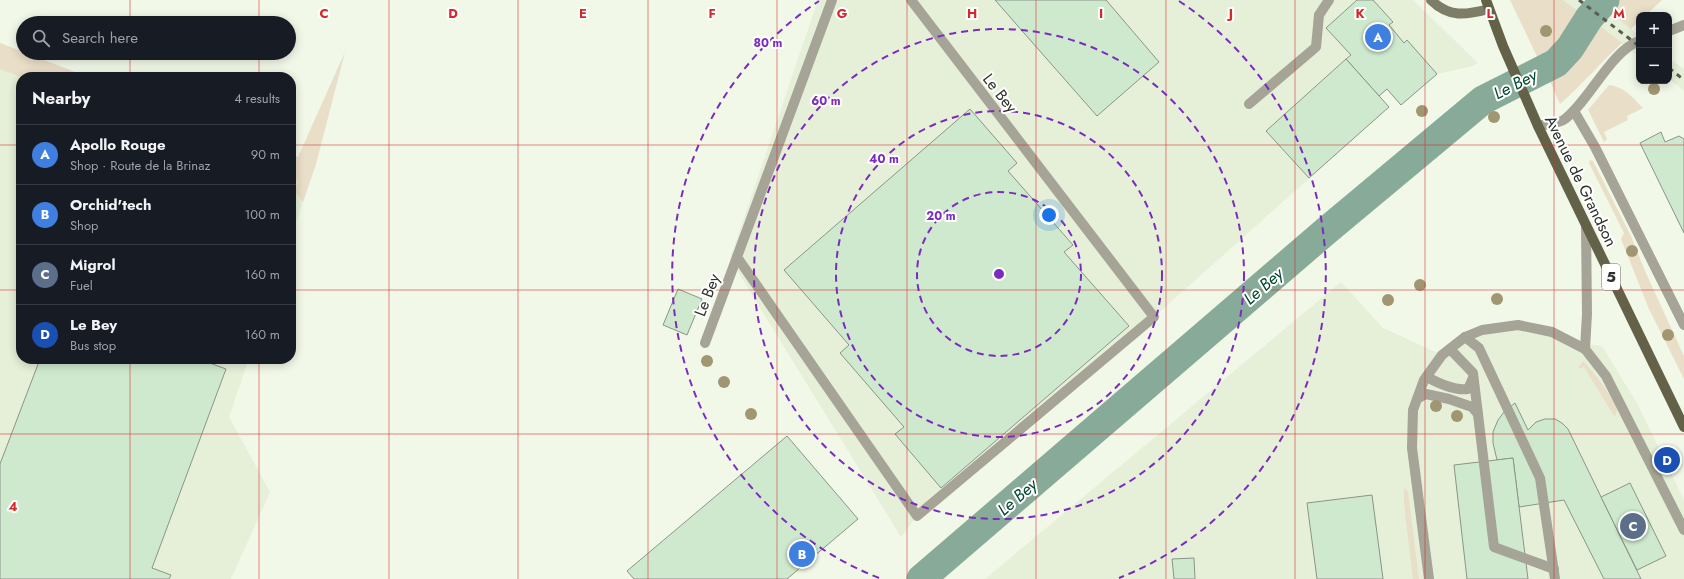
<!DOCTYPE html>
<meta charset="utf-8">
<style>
:root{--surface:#171b24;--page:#20242c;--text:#f1f3f6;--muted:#9ea1a6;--line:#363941;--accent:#93b2bc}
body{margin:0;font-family:Jost,sans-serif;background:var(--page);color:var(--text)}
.controls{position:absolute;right:12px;top:12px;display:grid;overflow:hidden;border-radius:8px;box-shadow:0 2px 10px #0003}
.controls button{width:36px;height:36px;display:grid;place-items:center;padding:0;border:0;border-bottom:1px solid var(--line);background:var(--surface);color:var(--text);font:20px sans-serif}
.you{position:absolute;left:1049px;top:215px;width:14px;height:14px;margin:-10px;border:3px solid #fff;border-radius:50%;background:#1a73e8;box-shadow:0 0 0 6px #1a73e833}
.badge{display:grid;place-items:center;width:26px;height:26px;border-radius:50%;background:var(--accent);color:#fff;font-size:13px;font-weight:700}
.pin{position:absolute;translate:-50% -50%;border:2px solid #fff;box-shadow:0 1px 4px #0006}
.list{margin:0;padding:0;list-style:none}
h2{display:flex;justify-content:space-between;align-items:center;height:52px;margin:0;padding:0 16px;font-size:17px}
h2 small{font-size:13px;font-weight:400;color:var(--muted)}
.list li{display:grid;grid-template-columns:26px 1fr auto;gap:12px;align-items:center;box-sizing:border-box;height:60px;padding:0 16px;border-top:1px solid var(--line)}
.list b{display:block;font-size:15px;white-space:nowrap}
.list p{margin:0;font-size:13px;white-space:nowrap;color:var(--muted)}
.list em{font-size:13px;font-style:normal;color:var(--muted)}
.icon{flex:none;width:22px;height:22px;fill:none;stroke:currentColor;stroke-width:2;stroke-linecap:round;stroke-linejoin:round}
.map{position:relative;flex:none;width:1684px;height:579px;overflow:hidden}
.search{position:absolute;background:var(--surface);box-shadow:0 2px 10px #0003;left:16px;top:16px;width:280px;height:44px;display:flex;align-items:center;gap:10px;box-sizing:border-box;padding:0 14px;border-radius:22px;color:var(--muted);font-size:15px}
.panel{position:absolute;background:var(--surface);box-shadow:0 2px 10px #0003;left:16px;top:72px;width:280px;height:292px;border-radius:16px}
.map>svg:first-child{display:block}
</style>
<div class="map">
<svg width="1684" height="579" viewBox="0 0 1684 579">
<rect width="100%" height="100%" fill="#f2f8e8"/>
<g fill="#e6efd8">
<path d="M 818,0 L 1413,0 L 1478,63 L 1473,66 L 1437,74 L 1401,105 L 1387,89 L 1379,96 L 1389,107 L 1154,317 L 917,516 L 901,537 L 730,259 Z"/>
<path d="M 1563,0 L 1594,0 L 1600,5 L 1639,35 L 1639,56 Z"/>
<path d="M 0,43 L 88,77 L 21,77 L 21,359 L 249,359 L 229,417 L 270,492 L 231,579 L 0,579 Z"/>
<path d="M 1669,58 L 1684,69 L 1684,91 L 1669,79 Z"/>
<path d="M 291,155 L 316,164 L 291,237 Z"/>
<path d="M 1341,282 L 1383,328 L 1442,355 L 1465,337 L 1518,325 L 1573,342 L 1602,346 L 1638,405 L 1684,500 L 1684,579 L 985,579 Z"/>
</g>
<g fill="#e9dec7">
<path d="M 1510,0 L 1563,0 L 1585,16 L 1558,56 L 1541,65 Z"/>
<path d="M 1594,0 L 1662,0 L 1646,15 L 1639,15 L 1639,21 L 1631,29 Z"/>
<path d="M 1596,23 L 1622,43 C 1600,63 1582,85 1560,104 L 1547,74 C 1572,60 1580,46 1596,23 Z"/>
<path d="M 0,43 L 88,77 L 21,77 L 0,69 Z"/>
<path d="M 345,52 L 316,164 L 303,202 L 295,192 L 298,180 L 291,178 L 291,155 L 298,157 Z"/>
<path d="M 1609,85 C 1626,88 1631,96 1643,108 L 1627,116 L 1628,120 L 1604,132 L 1607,139 L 1604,142 L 1588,110 Z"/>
<path d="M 1590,160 L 1593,161 L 1631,236 L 1645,271 L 1684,356 L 1684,379 L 1649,309 L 1621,239 L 1624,233 L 1589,163 Z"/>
<path d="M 1583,361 C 1590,367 1615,400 1617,409 C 1617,409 1616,415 1616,415 L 1614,416 L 1584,367 L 1578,369 Z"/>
<path d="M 1405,488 L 1408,492 L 1419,579 L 1413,579 L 1404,503 L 1404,490 Z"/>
</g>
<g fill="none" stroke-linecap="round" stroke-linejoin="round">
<path stroke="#8a9" stroke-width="29" d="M 921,579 L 1326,231 L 1483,100 L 1556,63 L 1570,48 L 1589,18 L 1605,0"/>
</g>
<g fill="#cfe9ce" stroke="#8a9589">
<path d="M 995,0 L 1106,0 L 1159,62 L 1097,116 Z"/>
<path d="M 1357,0 L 1373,0 L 1393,22 L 1389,25 L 1404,43 L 1407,40 L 1437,74 L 1401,105 L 1387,89 L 1379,96 L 1346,59 L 1351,55 L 1326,28 Z"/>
<path d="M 1346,59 L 1389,107 L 1309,178 L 1266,131 Z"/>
<path d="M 970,109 L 1017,163 L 1008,171 L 1073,245 L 1064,252 L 1129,326 L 941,488 L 895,434 L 904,427 L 840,353 L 849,345 L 784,270 Z"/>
<path d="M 1661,132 L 1665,142 L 1679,136 L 1684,139 L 1684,233 L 1640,143 Z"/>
<path d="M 678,289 L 702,299 L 687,335 L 663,325 Z"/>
<path d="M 40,359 L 199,359 L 226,369 L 152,568 L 171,575 L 169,579 L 0,579 L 0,464 Z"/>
<path d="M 1515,403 L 1528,430 L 1536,422 L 1545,419 L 1555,419 L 1562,423 L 1568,429 L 1641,579 L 1604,579 L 1564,500 L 1519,507 L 1513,458 L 1497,460 L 1493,443 L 1493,432 L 1498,420 L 1504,412 Z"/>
<path d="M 787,436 L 858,519 L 787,579 L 634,579 L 627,571 Z"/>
<path d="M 1513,458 L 1528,579 L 1467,579 L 1454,465 Z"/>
<path d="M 1630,483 L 1666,556 L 1637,570 L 1601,497 Z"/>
<path d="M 1372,495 L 1383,579 L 1317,579 L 1307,503 Z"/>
<path d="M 1194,558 L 1195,579 L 1174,579 L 1172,559 Z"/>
</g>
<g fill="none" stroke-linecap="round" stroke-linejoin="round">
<g stroke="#a5a496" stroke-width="10">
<path d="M 832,0 L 737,257 L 917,516 L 1154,317 L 911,0"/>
<path d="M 1669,31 L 1684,25"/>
<path d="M 1249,104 L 1316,47 L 1319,15 L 1329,0"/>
<path d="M 1538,126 C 1546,124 1559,124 1565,119 C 1589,101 1611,51 1639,41"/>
<path d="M 1586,226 L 1587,314 L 1585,349 L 1606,376 L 1684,530"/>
<path d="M 1465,337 L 1479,348 L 1540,478 L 1555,579"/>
<path d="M 705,343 L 737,257"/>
<path d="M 1450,349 L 1473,373 L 1494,547 L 1554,569"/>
<path d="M 1427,377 C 1438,383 1455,391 1468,389 L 1473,378"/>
<path d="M 1417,399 L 1426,394 L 1449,399 L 1472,407 L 1478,414"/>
<path d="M 1429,579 L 1412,448 L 1413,410 L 1424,380 L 1442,355 L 1465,337 L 1482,330 L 1518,325 L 1552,332 L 1585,349"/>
</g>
<path stroke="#a5a496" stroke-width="10" d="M 1574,111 L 1595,147 L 1684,325"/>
<path stroke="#7e7d68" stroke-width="10" d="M 1431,0 C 1449,18 1466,15 1489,9"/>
<path stroke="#636248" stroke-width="10" d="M 1486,0 L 1503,46 L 1538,126 L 1684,427"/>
<g stroke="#5a5d55" stroke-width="3" stroke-dasharray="5 5" stroke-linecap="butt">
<path d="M 1579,0 L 1639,46"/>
<path d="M 1669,68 L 1684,80"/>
</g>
</g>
<g fill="#a09772">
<circle cx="1546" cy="31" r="6"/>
<circle cx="1654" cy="89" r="6"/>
<circle cx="1422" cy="111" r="6"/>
<circle cx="1494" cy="117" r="6"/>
<circle cx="1632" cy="251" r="6"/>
<circle cx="1420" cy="285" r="6"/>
<circle cx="1497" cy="299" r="6"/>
<circle cx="1388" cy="300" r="6"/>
<circle cx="1668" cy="335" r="6"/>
<circle cx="707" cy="361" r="6"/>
<circle cx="724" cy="382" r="6"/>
<circle cx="1436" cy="406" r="6"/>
<circle cx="751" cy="414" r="6"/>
<circle cx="1457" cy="416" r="6"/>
</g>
<path fill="none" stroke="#d62828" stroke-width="1" stroke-opacity="0.55" d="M 130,0 L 130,23M 259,0 L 259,23M 389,0 L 389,579M 518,0 L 518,579M 648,0 L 648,579M 777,0 L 777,579M 907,0 L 907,579M 1036,0 L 1036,579M 1166,0 L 1166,579M 1295,0 L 1295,579M 1425,0 L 1425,579M 1554,0 L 1554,579M 130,53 L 130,77M 259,53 L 259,77M 0,145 L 21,145M 291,145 L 1684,145M 0,290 L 21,290M 291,290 L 1684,290M 130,359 L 130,579M 259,359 L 259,579M 0,434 L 1684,434"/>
<g fill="none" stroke="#7b2cbf" stroke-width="2" stroke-dasharray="7 5">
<circle cx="999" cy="274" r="82"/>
<circle cx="999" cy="274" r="163"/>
<circle cx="999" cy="274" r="245"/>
<path d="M879 578A327 327 0 0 1 819 1M1179 1A327 327 0 0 1 1119 578"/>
</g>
<g text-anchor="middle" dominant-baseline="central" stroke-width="4" stroke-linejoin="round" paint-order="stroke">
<rect fill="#fff" stroke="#6d706b" stroke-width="1" x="1602" y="264" width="18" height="26" rx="3"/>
<g font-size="15" font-weight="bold" fill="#2f322c">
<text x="1611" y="277">5</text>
</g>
<g font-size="16" fill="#2f322c" stroke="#fff">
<text transform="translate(1000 93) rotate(52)">Le Bey</text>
<text transform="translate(1581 181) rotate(64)">Avenue de Grandson</text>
<text transform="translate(707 295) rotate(-69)">Le Bey</text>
</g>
<g font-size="17" font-style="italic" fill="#02472f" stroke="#fff">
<text transform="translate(1515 84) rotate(-27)">Le Bey</text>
<text transform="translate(1263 286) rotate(-41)">Le Bey</text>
<text transform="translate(1017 497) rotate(-41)">Le Bey</text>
</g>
</g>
<g font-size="13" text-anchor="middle" font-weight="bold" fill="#d62828" stroke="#fff" stroke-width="4" stroke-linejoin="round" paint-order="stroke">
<text x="324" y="18">C</text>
<text x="453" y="18">D</text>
<text x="583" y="18">E</text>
<text x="712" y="18">F</text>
<text x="842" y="18">G</text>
<text x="972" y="18">H</text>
<text x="1101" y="18">I</text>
<text x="1231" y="18">J</text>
<text x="1360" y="18">K</text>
<text x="1490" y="18">L</text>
<text x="1619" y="18">M</text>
<text x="13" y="511">4</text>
</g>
<circle cx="999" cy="274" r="6" fill="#7b2cbf" stroke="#fff" stroke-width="2"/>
<g font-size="12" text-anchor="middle" font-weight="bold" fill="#7b2cbf" stroke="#fff" stroke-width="4" stroke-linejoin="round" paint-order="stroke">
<text x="768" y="47">80 m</text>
<text x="826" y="105">60 m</text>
<text x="884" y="163">40 m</text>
<text x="941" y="220">20 m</text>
</g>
</svg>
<div class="controls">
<button>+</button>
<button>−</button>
</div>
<div class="you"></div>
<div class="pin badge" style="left:1378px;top:37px;background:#3f7fe0">A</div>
<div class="pin badge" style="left:802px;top:554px;background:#3f7fe0">B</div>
<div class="pin badge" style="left:1633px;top:526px;background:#5c6f8a">C</div>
<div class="pin badge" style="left:1667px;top:460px;background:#1a4fb4">D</div>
<div class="search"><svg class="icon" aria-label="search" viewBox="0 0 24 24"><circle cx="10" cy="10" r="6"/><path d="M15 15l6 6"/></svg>Search here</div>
<section class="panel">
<h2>Nearby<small>4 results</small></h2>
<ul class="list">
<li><span class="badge" style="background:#3f7fe0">A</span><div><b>Apollo Rouge</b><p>Shop · Route de la Brinaz</p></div><em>90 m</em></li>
<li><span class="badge" style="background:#3f7fe0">B</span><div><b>Orchid'tech</b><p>Shop</p></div><em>100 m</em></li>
<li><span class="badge" style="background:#5c6f8a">C</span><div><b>Migrol</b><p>Fuel</p></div><em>160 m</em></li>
<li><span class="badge" style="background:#1a4fb4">D</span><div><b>Le Bey</b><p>Bus stop</p></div><em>160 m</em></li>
</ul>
</section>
</div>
